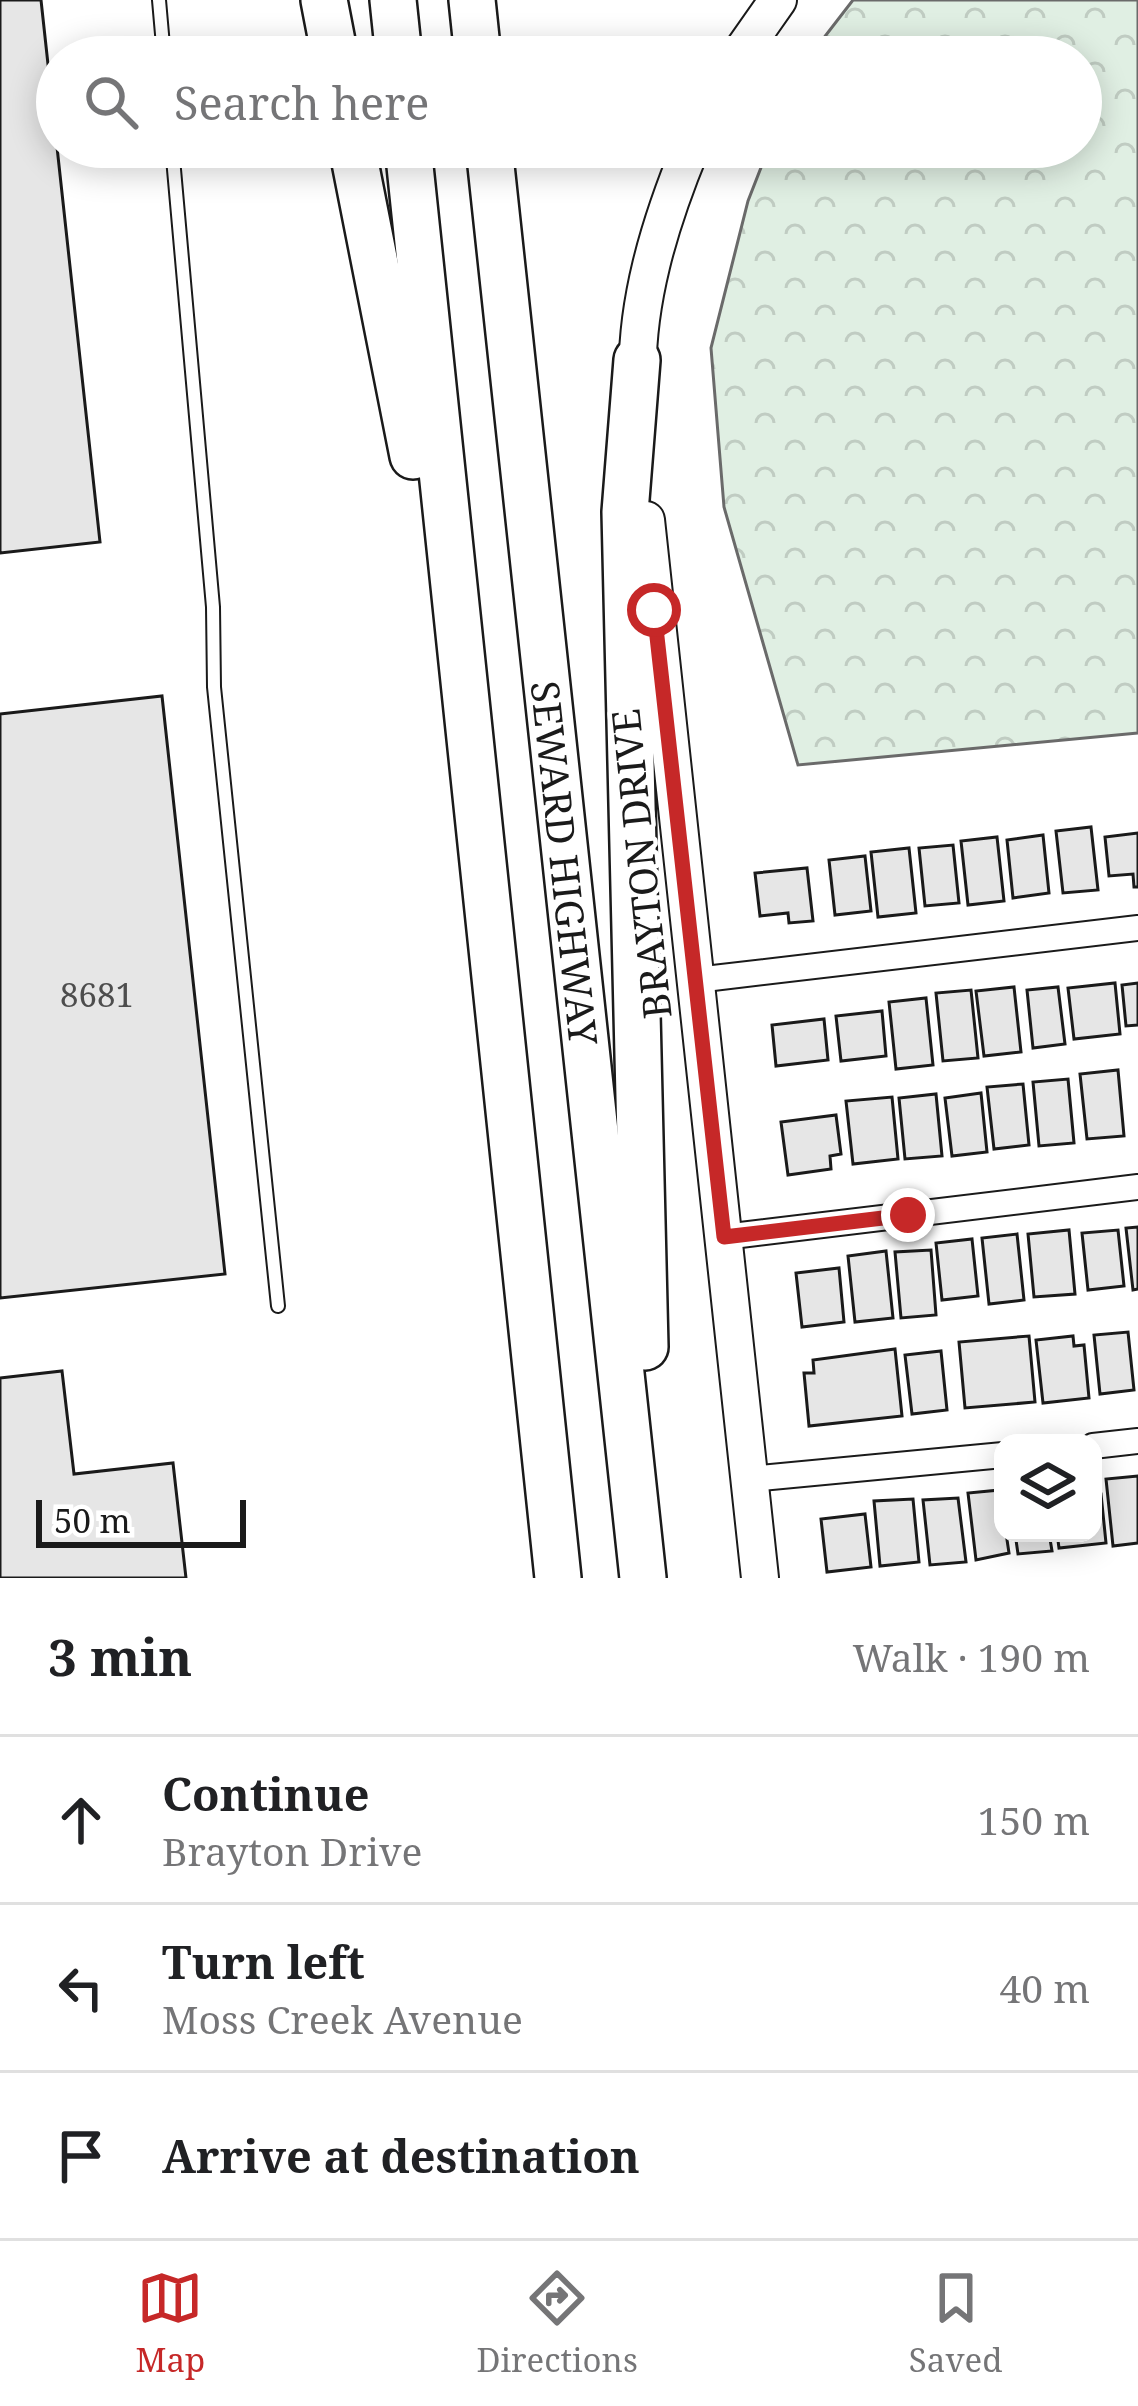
<!DOCTYPE html>
<meta charset="utf-8">
<style>
:root{--surface:#fff;--page:#f2f2f2;--text:#202124;--muted:#757577;--line:#e0e0e0;--accent:#c62828}
body{margin:0;font-family:"Noto Serif",serif;background:var(--page);color:var(--text)}
.controls{position:absolute;right:36px;bottom:36px;display:grid;overflow:hidden;border-radius:24px;box-shadow:0 6px 30px #0003}
.controls button{width:108px;height:108px;display:grid;place-items:center;padding:0;border:0;border-bottom:3px solid var(--line);background:var(--surface);color:var(--text);font:60px sans-serif}
.scale{position:absolute;left:36px;bottom:30px;width:210px;box-sizing:border-box;padding-left:12px;border:6px solid #1a1a1a;border-top:0;font-size:33px;line-height:42px;white-space:nowrap;color:#1a1a1a;-webkit-text-stroke:9px #fff;paint-order:stroke}
.stop{position:absolute;width:36px;height:36px;margin:-27px;border:9px solid #c62828;border-radius:50%;background:#fff}
.stop.end{background:#c62828;border-color:#fff;box-shadow:0 3px 12px #0008}
.list{margin:0;padding:0;list-style:none}
h2{display:flex;justify-content:space-between;align-items:center;height:156px;margin:0;padding:0 48px;font-size:51px}
h2 small{font-size:39px;font-weight:400;color:var(--muted)}
.list li{display:grid;grid-template-columns:78px 1fr auto;gap:36px;align-items:center;box-sizing:border-box;height:168px;padding:0 48px;border-top:3px solid var(--line)}
.list b{display:block;font-size:45px;white-space:nowrap}
.list p{margin:0;font-size:39px;white-space:nowrap;color:var(--muted)}
.list em{font-size:39px;font-style:normal;color:var(--muted)}
.icon{flex:none;width:66px;height:66px;fill:none;stroke:currentColor;stroke-width:2;stroke-linecap:round;stroke-linejoin:round}
.map{position:relative;flex:none;width:1138px;height:1578px;overflow:hidden}
.search{position:absolute;background:var(--surface);box-shadow:0 6px 30px #0003;left:36px;right:36px;top:36px;height:132px;display:flex;align-items:center;gap:30px;box-sizing:border-box;padding:0 42px;border-radius:66px;color:var(--muted);font-size:45px}
.sheet{height:660px;background:var(--surface)}
nav{display:flex;justify-content:space-around;align-items:center;box-sizing:border-box;height:168px;border-top:3px solid var(--line);background:var(--surface);font-size:33px;color:var(--muted)}
nav a{display:grid;justify-items:center;gap:6px}
nav .on{color:var(--accent)}
.map>svg:first-child{display:block}
</style>
<div class="map">
<svg width="1138" height="1578" viewBox="0 0 1138 1578">
<defs>
<pattern id="forest-crowns" width="20" height="18" patternUnits="userSpaceOnUse" patternTransform="scale(3)"><rect width="20" height="18" fill="#e0efe3"/><path d="M2 6a3 3 0 1 1 6 0M12 15a3 3 0 1 1 6 0" fill="none" stroke="#c0ccc2"/></pattern>
</defs>
<rect width="100%" height="100%" fill="#fff"/>
<path fill="url(#forest-crowns)" stroke="#6a6a6a" stroke-width="3" d="M 853,0 L 1138,0 L 1138,733 L 798,765 L 724,507 L 711,348 L 748,201 L 769,147 L 1081,147 L 1081,57 L 809,57 Z"/>
<g fill="#e6e6e6" stroke="#1a1a1a" stroke-width="3">
<path d="M 0,0 L 41,0 L 100,542 L 0,553 Z"/>
<path d="M 162,696 L 225,1274 L 0,1298 L 0,714 Z"/>
<path d="M 1091,827 L 1098,890 L 1063,893 L 1056,831 Z"/>
<path d="M 1138,833 L 1138,887 L 1134,887 L 1133,874 L 1109,876 L 1105,837 Z"/>
<path d="M 1043,835 L 1049,893 L 1013,898 L 1007,840 Z"/>
<path d="M 997,837 L 1004,901 L 968,905 L 961,841 Z"/>
<path d="M 953,845 L 959,903 L 925,906 L 919,848 Z"/>
<path d="M 909,848 L 916,913 L 878,917 L 871,852 Z"/>
<path d="M 865,856 L 871,911 L 835,915 L 829,860 Z"/>
<path d="M 807,868 L 813,921 L 789,923 L 788,913 L 760,916 L 755,873 Z"/>
<path d="M 1115,983 L 1120,1034 L 1074,1039 L 1068,988 Z"/>
<path d="M 1138,983 L 1138,1025 L 1126,1026 L 1122,985 Z"/>
<path d="M 1014,987 L 1021,1052 L 984,1056 L 976,991 Z"/>
<path d="M 1058,987 L 1065,1044 L 1033,1048 L 1027,990 Z"/>
<path d="M 971,990 L 978,1058 L 943,1061 L 936,993 Z"/>
<path d="M 926,998 L 933,1065 L 896,1069 L 889,1002 Z"/>
<path d="M 882,1011 L 886,1056 L 841,1061 L 836,1016 Z"/>
<path d="M 824,1019 L 828,1060 L 776,1066 L 772,1025 Z"/>
<path d="M 1118,1070 L 1124,1136 L 1087,1139 L 1080,1074 Z"/>
<path d="M 1068,1079 L 1074,1143 L 1039,1146 L 1033,1082 Z"/>
<path d="M 1023,1084 L 1029,1145 L 994,1149 L 987,1087 Z"/>
<path d="M 981,1093 L 987,1152 L 952,1156 L 945,1098 Z"/>
<path d="M 936,1094 L 942,1156 L 905,1159 L 899,1098 Z"/>
<path d="M 892,1097 L 898,1159 L 853,1164 L 846,1101 Z"/>
<path d="M 836,1115 L 841,1154 L 830,1156 L 831,1169 L 788,1175 L 781,1122 Z"/>
<path d="M 1138,1227 L 1138,1289 L 1133,1290 L 1126,1228 Z"/>
<path d="M 1069,1230 L 1075,1294 L 1034,1297 L 1028,1234 Z"/>
<path d="M 1118,1230 L 1124,1286 L 1088,1290 L 1082,1233 Z"/>
<path d="M 1017,1234 L 1024,1300 L 989,1304 L 982,1238 Z"/>
<path d="M 972,1239 L 978,1296 L 942,1300 L 936,1243 Z"/>
<path d="M 931,1250 L 936,1315 L 901,1318 L 895,1252 Z"/>
<path d="M 886,1251 L 893,1318 L 855,1322 L 848,1256 Z"/>
<path d="M 839,1268 L 844,1322 L 802,1327 L 796,1273 Z"/>
<path d="M 1128,1332 L 1134,1390 L 1100,1394 L 1094,1335 Z"/>
<path d="M 1029,1336 L 1035,1402 L 965,1408 L 959,1342 Z"/>
<path d="M 1073,1336 L 1074,1346 L 1084,1345 L 1089,1398 L 1043,1403 L 1036,1340 Z"/>
<path d="M 895,1349 L 902,1416 L 809,1426 L 804,1373 L 814,1373 L 813,1360 Z"/>
<path d="M 941,1351 L 947,1410 L 912,1414 L 905,1355 Z"/>
<path d="M 62,1371 L 74,1474 L 173,1463 L 186,1578 L 0,1578 L 0,1378 Z"/>
<path d="M 1138,1476 L 1138,1543 L 1113,1546 L 1106,1479 Z"/>
<path d="M 1000,1490 L 1003,1533 L 1006,1533 L 1009,1553 L 976,1560 L 968,1493 Z"/>
<path d="M 1093,1494 L 1101,1494 L 1106,1543 L 1059,1548 L 1057,1533 L 1093,1533 Z"/>
<path d="M 958,1498 L 966,1562 L 930,1565 L 923,1500 Z"/>
<path d="M 913,1499 L 919,1562 L 880,1566 L 874,1501 Z"/>
<path d="M 865,1514 L 871,1567 L 827,1572 L 821,1519 Z"/>
<path d="M 1015,1533 L 1049,1533 L 1052,1551 L 1018,1554 Z"/>
</g>
<g fill="none" stroke-linecap="round" stroke-linejoin="round">
<defs>
<g id="lane">
<path d="M 159,0 L 164,57"/>
<path d="M 172,147 L 213,607 L 214,687 L 278,1306"/>
</g>
<g id="street">
<path d="M 696,980 L 1138,928"/>
<path d="M 724,1237 L 1138,1187"/>
<path d="M 1093,1446 L 1138,1441"/>
<path d="M 750,1479 L 1003,1455"/>
</g>
<g id="secondary">
<path d="M 738,57 L 778,0"/>
<path d="M 638,387 C 634,305 660,222 691,147"/>
<path d="M 646,520 L 760,1578"/>
</g>
<g id="highway">
<path d="M 324,0 L 335,57"/>
<path d="M 393,0 L 399,57"/>
<path d="M 472,0 L 478,57"/>
<path d="M 352,147 L 413,456"/>
<path d="M 408,147 L 558,1578"/>
<path id="s1" d="M 489,147 L 643,1578"/>
<path d="M 637,360 L 625,512 L 645,1347"/>
</g>
</defs>
<use href="#lane" stroke="#1a1a1a" stroke-width="16"/>
<use href="#street" stroke="#1a1a1a" stroke-width="28"/>
<use href="#secondary" stroke="#1a1a1a" stroke-width="40"/>
<use href="#highway" stroke="#1a1a1a" stroke-width="50"/>
<use href="#lane" stroke="#fff" stroke-width="12"/>
<use href="#street" stroke="#fff" stroke-width="24"/>
<use href="#secondary" stroke="#fff" stroke-width="36"/>
<use href="#highway" stroke="#fff" stroke-width="45"/>
</g>
<g fill="none" stroke-linecap="round" stroke-linejoin="round">
<path stroke="#c62828" stroke-width="15" d="M 654,610 L 724,1237 L 908,1215"/>
</g>
<g text-anchor="middle" dominant-baseline="central" stroke-width="9" stroke-linejoin="round" paint-order="stroke">
<g font-size="33" fill="#4d4d4d">
<text x="97" y="994">8681</text>
</g>
<g font-size="39" fill="#1a1a1a" stroke="#fff">
<text stroke="none"><textPath href="#s1" startOffset="720">SEWARD HIGHWAY</textPath></text>
<text transform="translate(640 864) rotate(-96)">BRAYTON DRIVE</text>
</g>
</g>
</svg>
<div class="controls">
<button><svg class="icon" aria-label="layers" viewBox="0 0 24 24"><path d="M12 4l9 5-9 5-9-5zM3 14l9 5 9-5"/></svg></button>
</div>
<div class="scale">50 m</div>
<div class="stop" style="left:654px;top:610px"></div>
<div class="stop end" style="left:908px;top:1215px"></div>
<div class="search"><svg class="icon" aria-label="search" viewBox="0 0 24 24"><circle cx="10" cy="10" r="6"/><path d="M15 15l6 6"/></svg>Search here</div>
</div>
<section class="sheet">
<h2>3 min<small>Walk · 190 m</small></h2>
<ul class="list">
<li><svg class="icon" aria-label="ahead" viewBox="0 0 24 24"><path d="M12 20V5M6 11l6-6 6 6"/></svg><div><b>Continue</b><p>Brayton Drive</p></div><em>150 m</em></li>
<li><svg class="icon" aria-label="left" viewBox="0 0 24 24"><path d="M17 20v-9H6M10 6l-5 5 5 5"/></svg><div><b>Turn left</b><p>Moss Creek Avenue</p></div><em>40 m</em></li>
<li><svg class="icon" aria-label="arrive" viewBox="0 0 24 24"><path d="M6 21V4h12l-3 4 3 4H6"/></svg><div><b>Arrive at destination</b></div></li>
</ul>
</section>
<nav>
<a class="on"><svg class="icon" aria-label="map" viewBox="0 0 24 24"><path d="M3 6l6-2 6 2 6-2v14l-6 2-6-2-6 2zM9 4v14M15 6v14"/></svg>Map</a>
<a><svg class="icon" aria-label="directions" viewBox="0 0 24 24"><path d="M12 3l9 9-9 9-9-9zM9 14v-3h6M13 9l2 2-2 2"/></svg>Directions</a>
<a><svg class="icon" aria-label="saved" viewBox="0 0 24 24"><path d="M7 4h10v16l-5-4-5 4z"/></svg>Saved</a>
</nav>
